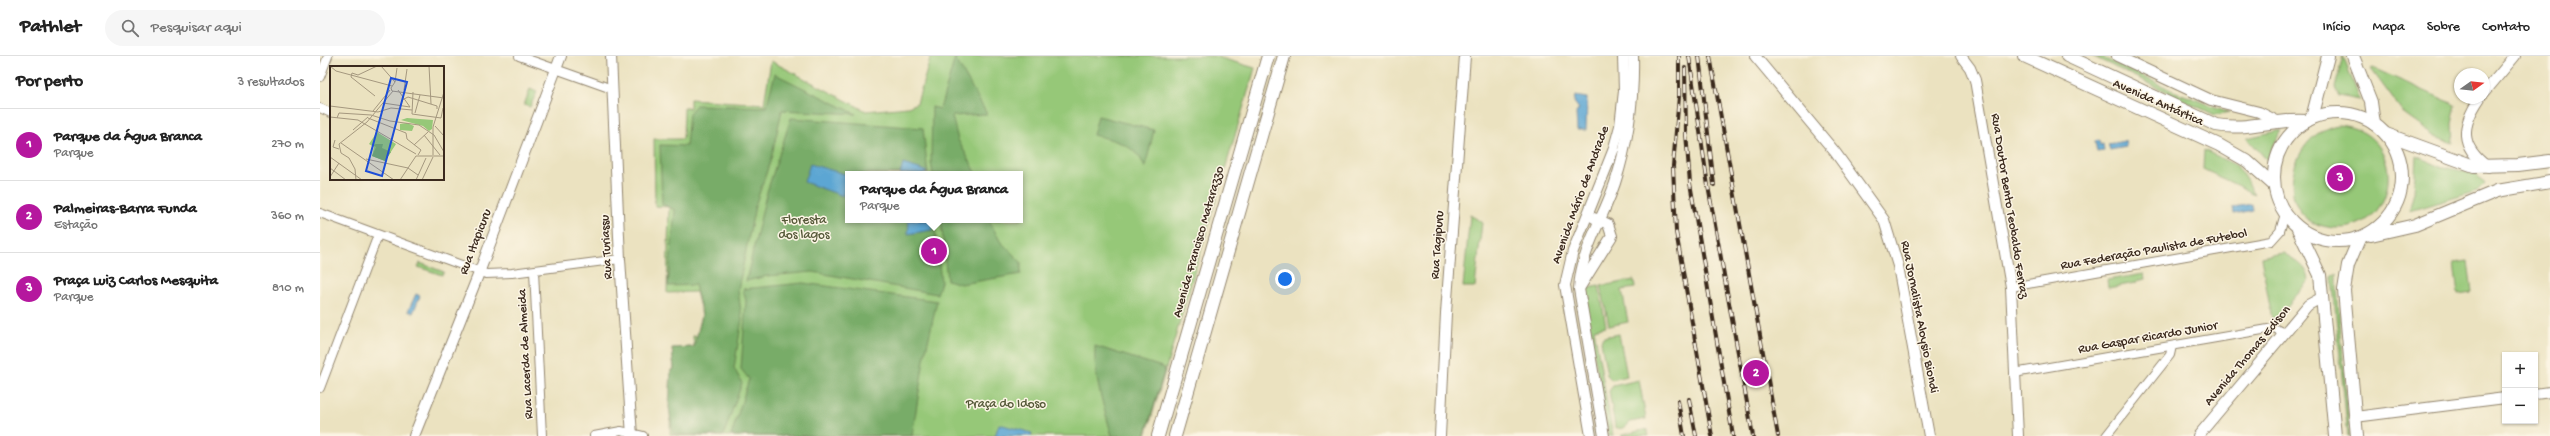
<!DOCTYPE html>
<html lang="pt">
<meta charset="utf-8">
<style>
:root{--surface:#fff;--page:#f6f6f6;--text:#222;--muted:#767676;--line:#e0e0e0;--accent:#b5179e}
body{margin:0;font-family:"Gochi Hand",sans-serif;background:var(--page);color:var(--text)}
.controls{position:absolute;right:12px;bottom:12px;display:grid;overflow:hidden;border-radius:0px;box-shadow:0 1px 3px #0004}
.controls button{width:36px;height:36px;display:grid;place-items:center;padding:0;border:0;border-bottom:1px solid var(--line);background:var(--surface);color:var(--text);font:20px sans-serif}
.compass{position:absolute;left:2134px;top:12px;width:36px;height:36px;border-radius:50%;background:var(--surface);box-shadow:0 1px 3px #0004;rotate:75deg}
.you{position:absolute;left:965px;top:223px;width:14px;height:14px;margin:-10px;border:3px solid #fff;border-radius:50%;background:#1a73e8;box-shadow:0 0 0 6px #1a73e833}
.badge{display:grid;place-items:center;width:26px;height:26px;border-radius:50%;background:var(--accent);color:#fff;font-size:13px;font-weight:700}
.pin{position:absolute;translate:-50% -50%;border:2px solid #fff;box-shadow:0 1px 4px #0006}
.popup{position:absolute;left:525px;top:115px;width:178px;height:52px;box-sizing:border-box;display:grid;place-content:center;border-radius:0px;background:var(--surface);filter:drop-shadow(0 1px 3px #0005);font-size:13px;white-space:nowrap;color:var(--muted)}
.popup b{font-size:15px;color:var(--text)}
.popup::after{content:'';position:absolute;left:50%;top:100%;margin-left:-8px;border:8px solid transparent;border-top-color:var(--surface)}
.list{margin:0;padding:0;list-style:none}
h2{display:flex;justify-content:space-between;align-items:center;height:52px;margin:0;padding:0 16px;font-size:17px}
h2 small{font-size:13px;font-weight:400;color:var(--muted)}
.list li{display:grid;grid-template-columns:26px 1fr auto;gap:12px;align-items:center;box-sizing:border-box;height:72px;padding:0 16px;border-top:1px solid var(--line)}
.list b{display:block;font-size:15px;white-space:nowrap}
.list p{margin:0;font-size:13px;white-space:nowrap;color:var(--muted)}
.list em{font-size:13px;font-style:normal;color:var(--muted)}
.icon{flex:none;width:22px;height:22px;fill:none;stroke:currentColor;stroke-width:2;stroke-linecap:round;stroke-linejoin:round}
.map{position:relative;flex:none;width:2230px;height:380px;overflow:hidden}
header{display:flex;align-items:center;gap:24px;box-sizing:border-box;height:56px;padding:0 20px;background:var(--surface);border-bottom:1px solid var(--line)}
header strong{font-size:19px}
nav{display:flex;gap:22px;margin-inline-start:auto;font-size:14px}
.search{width:280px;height:36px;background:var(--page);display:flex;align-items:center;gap:10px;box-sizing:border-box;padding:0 14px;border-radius:22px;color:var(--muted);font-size:15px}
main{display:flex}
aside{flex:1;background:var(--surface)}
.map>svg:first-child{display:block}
</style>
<header>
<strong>Pathlet</strong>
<div class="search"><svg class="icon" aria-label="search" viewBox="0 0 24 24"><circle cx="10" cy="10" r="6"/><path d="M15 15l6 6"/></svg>Pesquisar aqui</div>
<nav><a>Início</a><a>Mapa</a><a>Sobre</a><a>Contato</a></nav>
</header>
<main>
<aside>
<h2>Por perto<small>3 resultados</small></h2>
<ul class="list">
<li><span class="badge">1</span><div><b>Parque da Água Branca</b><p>Parque</p></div><em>270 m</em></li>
<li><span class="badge">2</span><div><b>Palmeiras-Barra Funda</b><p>Estação</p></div><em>360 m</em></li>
<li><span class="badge">3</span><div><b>Praça Luiz Carlos Mesquita</b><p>Parque</p></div><em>810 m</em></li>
</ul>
</aside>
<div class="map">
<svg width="2230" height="380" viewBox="0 0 2230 380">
<rect width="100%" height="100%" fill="#fcf5e5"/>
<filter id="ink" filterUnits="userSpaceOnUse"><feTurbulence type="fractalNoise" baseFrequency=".025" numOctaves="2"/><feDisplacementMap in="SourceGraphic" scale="8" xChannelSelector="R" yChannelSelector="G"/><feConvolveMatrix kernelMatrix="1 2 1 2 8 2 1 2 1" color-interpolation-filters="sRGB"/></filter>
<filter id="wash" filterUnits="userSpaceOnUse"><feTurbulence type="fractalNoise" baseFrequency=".012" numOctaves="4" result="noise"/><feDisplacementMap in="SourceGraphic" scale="16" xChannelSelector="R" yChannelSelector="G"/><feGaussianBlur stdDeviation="0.9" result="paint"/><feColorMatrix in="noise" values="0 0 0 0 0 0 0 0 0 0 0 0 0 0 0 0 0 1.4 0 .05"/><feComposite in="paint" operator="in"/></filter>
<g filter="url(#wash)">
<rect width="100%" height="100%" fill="#ebe2c0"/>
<g fill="#96c878" stroke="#68794b" fill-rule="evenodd">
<path d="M 611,0 L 894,0 L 935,12 L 826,380 L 358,380 L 350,378 L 351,314 L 354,313 L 352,292 L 374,291 L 373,280 L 378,280 L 382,259 L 376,236 L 347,237 L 349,151 L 335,150 L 334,83 L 363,83 L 364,52 L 370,52 L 370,43 L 444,48 L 451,5 L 546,55 L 588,51 L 597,47 ZM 528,118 L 700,118 L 700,164 L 528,164 Z"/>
<path d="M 1772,0 L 1779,0 L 1856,36 L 1909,56 L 1895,59 Z"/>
<path d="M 2023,0 L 2040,44 L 2019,40 L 2015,32 Z"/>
<path d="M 2053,12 L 2136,49 L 2132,68 L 2133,87 L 2116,81 L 2085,59 L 2051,13 Z"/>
<path d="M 210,33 L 217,36 L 210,51 L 204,49 Z"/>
<path d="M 2018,69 C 2089,75 2081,174 2017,172 C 1949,170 1966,78 2018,69 Z"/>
<path d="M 1961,74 L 1947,104 L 1927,82 Z"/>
<path d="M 1884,94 L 1917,110 L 1935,138 L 1883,113 Z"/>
<path d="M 2096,100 L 2119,110 L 2157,118 L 2165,127 L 2157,135 L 2089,155 L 2094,136 Z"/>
<path d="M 1150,159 L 1162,166 L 1155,231 L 1143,231 Z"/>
<path d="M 1963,197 C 1975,204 1988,210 1989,225 L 1956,263 L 1952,263 L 1941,201 Z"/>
<path d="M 2148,205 L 2152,236 L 2138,238 L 2134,207 Z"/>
<path d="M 100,207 L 124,216 L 122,219 L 98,211 Z"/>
<path d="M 2017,217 L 2017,233 L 2030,380 L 2028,380 L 2012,221 Z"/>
<path d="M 1824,218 L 1825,223 L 1817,225 L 1816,227 L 1788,232 L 1787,224 Z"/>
<path d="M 1314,224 L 1315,232 L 1302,234 L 1308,266 L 1289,270 L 1281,230 Z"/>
<path d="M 1279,230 L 1286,270 L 1274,273 L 1293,380 L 1289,380 L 1262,233 Z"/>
<path d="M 1299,278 L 1307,320 L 1292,324 L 1287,319 L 1281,285 L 1283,281 Z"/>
<path d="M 1319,324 L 1326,363 L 1310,366 C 1306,372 1302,374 1295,371 L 1289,335 L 1293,330 Z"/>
<path d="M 1327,373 L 1329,380 L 1301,380 L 1302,379 Z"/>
</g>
<g fill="#78ac68" stroke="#5a6b43">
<path d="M 635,2 L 667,58 L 632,60 L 638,84 L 657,118 L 613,118 L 611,107 L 612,51 L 620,53 Z"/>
<path d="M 455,18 L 536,58 L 462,54 L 451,103 L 435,150 L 418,234 L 422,263 L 414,312 L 422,327 L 403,380 L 353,378 L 349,351 L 351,314 L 354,313 L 352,292 L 374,291 L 382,259 L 375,229 L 348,230 L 355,154 L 342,148 L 340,89 L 366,90 L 369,57 L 376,49 L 446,51 Z"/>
<path d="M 778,60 L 834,74 L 825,112 C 817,89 795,84 773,79 Z"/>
<path d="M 471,62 L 603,72 L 608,118 L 528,118 L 528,164 L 614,164 L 621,226 L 617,238 L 493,216 L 447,220 L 426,225 L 446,139 Z"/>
<path d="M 621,164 L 669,164 L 680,185 L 701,206 L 701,218 L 641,228 L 627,224 Z"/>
<path d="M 483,227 L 617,245 L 604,304 L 592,380 L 411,380 L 429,323 L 421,313 L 426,245 L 423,233 Z"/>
<path d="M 775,290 L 845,312 L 825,380 L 792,380 C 784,351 773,321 775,290 Z"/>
</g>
<g fill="#5ba6d3" stroke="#4b6878">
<path d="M 1255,40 L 1267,42 L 1266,74 L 1257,74 L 1256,57 L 1259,53 L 1254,46 Z"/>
<path d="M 1779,84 L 1780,89 L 1783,88 L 1784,95 L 1777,96 L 1775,85 Z"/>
<path d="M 1805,85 L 1806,91 L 1790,94 L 1788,88 Z"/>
<path d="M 490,108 L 528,119 L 523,140 L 484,126 Z"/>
<path d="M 583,108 L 606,115 L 606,118 L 580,118 Z"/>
<path d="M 1932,148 L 1933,154 L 1914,158 L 1913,151 Z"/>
<path d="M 589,164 L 611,164 L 612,174 L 588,178 Z"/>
<path d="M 96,238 L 100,240 L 93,257 L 88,255 Z"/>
<path d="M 679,368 L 712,377 L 711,380 L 675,380 Z"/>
</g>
</g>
<g filter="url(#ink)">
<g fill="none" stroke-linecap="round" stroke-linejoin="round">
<defs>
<g id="minor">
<path d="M 199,0 L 292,33"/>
<path d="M 0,21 L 8,0"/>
<path d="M 0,52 L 11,57"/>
<path d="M 0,157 L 166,218 L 192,217 L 300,203"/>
<path d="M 214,215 L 222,380"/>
<path d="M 1691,231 L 1951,185 L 1960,175 L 1965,158"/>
<path d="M 1694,317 L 1954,272 L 1964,277"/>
<path d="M 0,332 L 58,179"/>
<path d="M 274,380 L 301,375 L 323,380"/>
<path d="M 1786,380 L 1850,299 L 1852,290"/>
</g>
<g id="tertiary">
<path d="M 291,0 L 300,203 L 312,380"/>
<path d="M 1435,0 L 1515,96 L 1564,164 L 1578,210 L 1609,380"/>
<path d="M 1641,0 L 1650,12 L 1655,24 L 1691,231 L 1698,380"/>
<path d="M 1797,0 L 1891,44 L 1939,56 L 1957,65"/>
<path d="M 2164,37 L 2195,0"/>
<path d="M 2160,42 C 2141,70 2139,90 2168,111"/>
<path d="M 1260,231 L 1292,180 L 1288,168 L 1274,162"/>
<path d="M 2215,338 L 2230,336"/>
<path d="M 2035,361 L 2185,342"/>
<path d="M 94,380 L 159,217 L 241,0"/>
<path d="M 1120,380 L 1126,257 L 1145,0"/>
<path d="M 1271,380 L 1245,229 L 1253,195 L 1293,95 L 1300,70 L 1304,35 L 1303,0"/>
<path d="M 1284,380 L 1259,233 C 1261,194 1283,163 1295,127 C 1309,84 1314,44 1313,0"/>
<path d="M 1878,380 L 1988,249 L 2001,242"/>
</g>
<g id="primary">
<path d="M 1704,0 L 1899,89 L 1927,105 L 1954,129"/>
<path d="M 1747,0 L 1896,69 C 1927,75 1956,62 1987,65"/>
<path d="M 2033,0 L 2051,46 L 2054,68"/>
<circle cx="2018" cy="121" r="64"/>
<path d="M 1992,62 L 2008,0"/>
<path d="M 2066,78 L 2154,110 L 2198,109 L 2230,105"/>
<path d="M 1978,173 L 2000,219 L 2015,380"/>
<path d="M 2051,179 L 2095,169 L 2177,135 L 2230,126"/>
<path d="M 838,380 L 948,0"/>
<path d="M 855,380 L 964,0"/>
<path d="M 2037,380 L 2024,234 L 2028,209 L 2039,183"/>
</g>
</defs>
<use href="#minor" stroke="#93866f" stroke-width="10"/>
<use href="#tertiary" stroke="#93866f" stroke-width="12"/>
<use href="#primary" stroke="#93866f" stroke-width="14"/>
<use href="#minor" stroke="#fff" stroke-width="8"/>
<use href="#tertiary" stroke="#fff" stroke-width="10"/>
<use href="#primary" stroke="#fff" stroke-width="12"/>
<defs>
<g id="rail">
<path d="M 1359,0 L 1359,40 L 1353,110 L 1356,176 L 1392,380"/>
<path d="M 1369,0 L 1388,130 L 1433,380"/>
<path d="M 1379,0 L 1394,129"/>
<path d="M 1390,0 L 1458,380"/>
<path d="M 1365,12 L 1366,77 L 1370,127 L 1413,380"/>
<path d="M 1369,343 L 1376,380"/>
<path d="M 1358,345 L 1364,380"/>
</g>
</defs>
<use href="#rail" stroke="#3b2a1e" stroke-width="4"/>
<use href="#rail" stroke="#fcf5e5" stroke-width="2.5" stroke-dasharray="8" stroke-linecap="butt"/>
</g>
</g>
<g text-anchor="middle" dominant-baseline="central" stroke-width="3" stroke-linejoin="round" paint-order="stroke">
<g font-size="13" fill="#3b2a1e" stroke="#fcf5e5">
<text transform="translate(1838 47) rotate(24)">Avenida Antártica</text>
<text transform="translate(1261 139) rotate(-70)">Avenida Mário de Andrade</text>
<text transform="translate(1689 150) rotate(81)">Rua Doutor Bento Teobaldo Ferraz</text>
<text transform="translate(156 186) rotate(-69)">Rua Itapicuru</text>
<text transform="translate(879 186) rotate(-74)">Avenida Francisco Matarazzo</text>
<text transform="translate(1118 189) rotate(-86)">Rua Tagipuru</text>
<text transform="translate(287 191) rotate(-93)">Rua Turiassu</text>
<text transform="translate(1834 194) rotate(-10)">Rua Federação Paulista de Futebol</text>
<text transform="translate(1599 261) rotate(79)">Rua Jornalista Aloysio Biondi</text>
<text transform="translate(1828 282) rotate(-10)">Rua Gaspar Ricardo Junior</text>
<text transform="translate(206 298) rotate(-93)">Rua Lacerda de Almeida</text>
<text transform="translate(1928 300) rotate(-50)">Avenida Thomas Edison</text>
</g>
<g font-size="13" fill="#565939" stroke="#fcf5e5">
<text x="484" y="164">Floresta<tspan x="484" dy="15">dos lagos</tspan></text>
<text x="686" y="348">Praça do Idoso</text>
</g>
</g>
<g transform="translate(10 10)">
<rect width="114" height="114" fill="#ebe2c0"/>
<path d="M 77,52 L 103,54 L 102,63 L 99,65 L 93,60 L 71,54 ZM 77,57 L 84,60 L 82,65 L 70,64 L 70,58 ZM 47,66 L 66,78 L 55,95 L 42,90 L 44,81 L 39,78 Z" fill="#96c878"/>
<path d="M 46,78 L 53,78 L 52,82 L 61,86 L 55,95 L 42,90 L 46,81 L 43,79 Z" fill="#78ac68"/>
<path fill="none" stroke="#a5987f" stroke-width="1" d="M 0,0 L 6,5 L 62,20M 51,0 L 65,16M 99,0 L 101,38M 67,2 L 65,16 L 61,22 L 62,25 L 114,32M 28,9 L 22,7 L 21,11 L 45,30M 28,9 L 47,0M 68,24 L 80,41M 74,24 L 77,3M 83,26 L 82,48 L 111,52 L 113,42M 53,37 L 80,41M 71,39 L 72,34 L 78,31 L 107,40 L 107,43M 0,40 L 48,46 L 61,42 L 82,44M 43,45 L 60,24M 85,47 L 90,29M 0,51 L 28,54 L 86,88M 7,52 L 9,47 L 41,49 L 60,55 L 89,59 L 104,69 L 114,86M 38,52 L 76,67 L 77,73 L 91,84 L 88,89M 105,60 L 114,70M 23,64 L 38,51M 94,69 L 110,89M 5,74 L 3,81 L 9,83M 11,77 L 64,114M 84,79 L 98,66M 103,89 L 103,61 L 114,26M 86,90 L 114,90M 0,91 L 32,114M 36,93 L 78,102 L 88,109M 0,102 L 16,114M 0,111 L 9,97M 26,114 L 25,103 L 19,92 L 11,87 L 9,78 L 37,56 L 63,25M 70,114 L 86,90M 86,114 L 96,92M 92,114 L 103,91"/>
<path fill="#1d4ed8" fill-opacity="0.15" stroke="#1d4ed8" stroke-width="2" d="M 61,12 L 77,16 L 52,110 L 36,105 Z"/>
<rect width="114" height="114" fill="none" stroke="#3b2a1e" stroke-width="2"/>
</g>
</svg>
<div class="controls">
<button>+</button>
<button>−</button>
</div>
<svg class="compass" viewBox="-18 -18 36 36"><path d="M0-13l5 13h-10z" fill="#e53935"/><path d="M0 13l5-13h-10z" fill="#767676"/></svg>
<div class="you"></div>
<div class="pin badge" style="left:614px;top:195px">1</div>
<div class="popup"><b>Parque da Água Branca</b>Parque</div>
<div class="pin badge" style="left:1436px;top:317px">2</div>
<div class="pin badge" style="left:2020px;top:122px">3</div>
</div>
</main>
